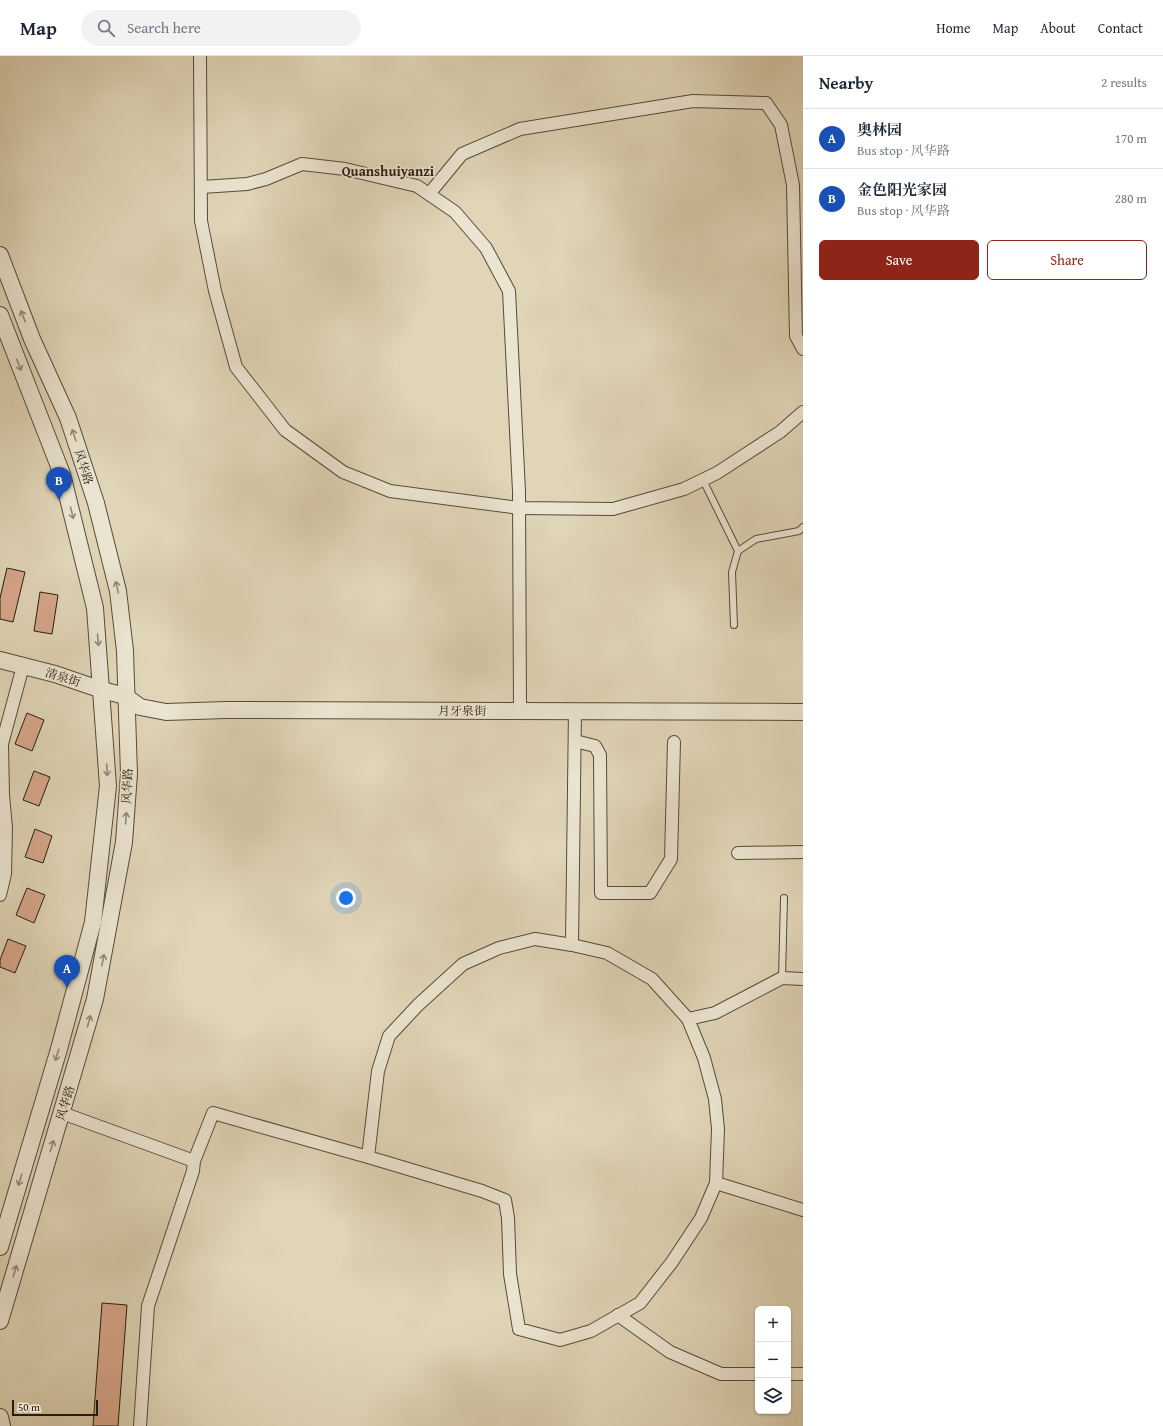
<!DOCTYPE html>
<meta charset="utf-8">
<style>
:root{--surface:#fff;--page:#f2f2f3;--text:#1f2937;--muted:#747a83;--line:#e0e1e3;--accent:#8f2418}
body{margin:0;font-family:"Gentium Book Plus","Noto Serif SC",serif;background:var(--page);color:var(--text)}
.controls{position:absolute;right:12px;bottom:12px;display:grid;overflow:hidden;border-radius:6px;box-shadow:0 1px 3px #0004}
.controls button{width:36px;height:36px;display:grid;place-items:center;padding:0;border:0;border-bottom:1px solid var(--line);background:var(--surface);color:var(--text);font:20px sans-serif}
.scale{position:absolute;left:12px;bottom:10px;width:86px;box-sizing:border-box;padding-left:4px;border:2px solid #271d10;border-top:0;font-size:11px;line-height:14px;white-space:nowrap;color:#271d10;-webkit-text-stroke:3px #ebe4d0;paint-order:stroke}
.you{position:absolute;left:346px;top:842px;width:14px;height:14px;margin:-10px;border:3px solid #fff;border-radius:50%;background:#1a73e8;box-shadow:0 0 0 6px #1a73e833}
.badge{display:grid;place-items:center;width:26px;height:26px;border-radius:50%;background:var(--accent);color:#fff;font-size:13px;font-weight:700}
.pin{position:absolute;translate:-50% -33px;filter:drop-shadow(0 1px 2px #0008)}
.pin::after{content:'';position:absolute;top:21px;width:14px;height:12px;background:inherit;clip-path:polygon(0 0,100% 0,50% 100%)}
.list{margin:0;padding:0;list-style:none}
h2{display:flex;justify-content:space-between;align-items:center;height:52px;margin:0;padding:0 16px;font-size:17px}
h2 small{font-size:13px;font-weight:400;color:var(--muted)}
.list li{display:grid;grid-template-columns:26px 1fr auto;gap:12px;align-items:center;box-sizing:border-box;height:60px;padding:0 16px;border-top:1px solid var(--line)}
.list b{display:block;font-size:15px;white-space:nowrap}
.list p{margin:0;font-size:13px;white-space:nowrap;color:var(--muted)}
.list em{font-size:13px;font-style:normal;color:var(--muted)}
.actions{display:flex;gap:8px;padding:12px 16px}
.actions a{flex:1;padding:9px 0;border:1px solid var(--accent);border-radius:6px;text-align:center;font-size:14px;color:var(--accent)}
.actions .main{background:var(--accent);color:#fff}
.icon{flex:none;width:22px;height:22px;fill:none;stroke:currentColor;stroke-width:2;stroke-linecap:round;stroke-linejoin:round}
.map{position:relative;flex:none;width:803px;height:1370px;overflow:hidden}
header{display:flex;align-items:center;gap:24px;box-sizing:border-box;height:56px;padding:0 20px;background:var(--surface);border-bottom:1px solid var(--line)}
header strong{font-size:19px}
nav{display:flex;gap:22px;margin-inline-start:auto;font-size:14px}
.search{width:280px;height:36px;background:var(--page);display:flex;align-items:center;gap:10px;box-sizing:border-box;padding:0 14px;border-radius:22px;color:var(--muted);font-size:15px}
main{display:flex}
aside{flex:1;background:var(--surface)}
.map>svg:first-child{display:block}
</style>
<header>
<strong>Map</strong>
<div class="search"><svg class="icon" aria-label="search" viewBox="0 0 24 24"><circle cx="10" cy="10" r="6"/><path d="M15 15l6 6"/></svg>Search here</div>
<nav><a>Home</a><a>Map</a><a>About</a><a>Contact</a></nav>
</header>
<main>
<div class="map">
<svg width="803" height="1370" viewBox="0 0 803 1370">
<rect width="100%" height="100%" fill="#e0d5b7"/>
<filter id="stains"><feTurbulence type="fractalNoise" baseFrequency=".005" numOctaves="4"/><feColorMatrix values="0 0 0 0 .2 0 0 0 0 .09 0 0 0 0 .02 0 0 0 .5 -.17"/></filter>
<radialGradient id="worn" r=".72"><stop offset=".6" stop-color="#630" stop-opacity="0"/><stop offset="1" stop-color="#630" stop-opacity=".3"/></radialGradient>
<g fill="#d8a78d" stroke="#271d10">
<path d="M 7,512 L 25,516 L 13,566 L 0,563 L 0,542 Z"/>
<path d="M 40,536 L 58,539 L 52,578 L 34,575 Z"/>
<path d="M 27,657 L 44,664 L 32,695 L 15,688 Z"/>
<path d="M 34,715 L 50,721 L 39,750 L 23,744 Z"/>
<path d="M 35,773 L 52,780 L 43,807 L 25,801 Z"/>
<path d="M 27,832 L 45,839 L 34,867 L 16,859 Z"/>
<path d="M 8,883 L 26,890 L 15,917 L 0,911 L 0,904 Z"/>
<path d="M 102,1247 L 127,1249 L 118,1370 L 93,1370 Z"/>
</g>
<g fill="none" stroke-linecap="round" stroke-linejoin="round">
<defs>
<g id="service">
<path d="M 703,424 L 738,495"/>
<path d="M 734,569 L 732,516 L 738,495 L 756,483 L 799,475 L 803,471"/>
<path d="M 782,922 L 784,842"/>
</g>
<g id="minor">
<path d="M 200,0 L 201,165 L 215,235 L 236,311 L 285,374 L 343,416 L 390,435 L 519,452 L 613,453 L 684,433 L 717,417 L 780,376 L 803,356"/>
<path d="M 202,131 L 247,128 L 266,123 L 302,108 L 345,113 L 417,130 L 455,156 L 486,192 L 509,235 L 519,435 L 520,654"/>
<path d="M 429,138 L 462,98 L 520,73 L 693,45 L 766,47 L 781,69 L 793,129 L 796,280 L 803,293"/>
<path d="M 575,685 L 595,690 L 600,699 L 601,837 L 650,837 L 671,803 L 674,686"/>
<path d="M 738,797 L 803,796"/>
<path d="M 0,839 L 5,818 L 6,772 L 3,739 L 2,688 L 23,610"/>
<path d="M 572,889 L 575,654"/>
<path d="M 688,963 L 715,957 L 782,922 L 803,923"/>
<path d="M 62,1057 L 194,1105 L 213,1057 L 368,1101 L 482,1135 L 505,1144 L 508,1162 L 510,1218 L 519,1273 L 560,1284 L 591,1275 L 640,1247 L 672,1206 L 701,1162 L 716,1127 L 718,1073 L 715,1043 L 704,1002 L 688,963 L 652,923 L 607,897 L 572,889 L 535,883 L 499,892 L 463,908 L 418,949 L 389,980 L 378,1015 L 368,1101"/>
<path d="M 716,1127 L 803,1154"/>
<path d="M 618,1259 L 670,1296 L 721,1318 L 758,1318"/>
<path d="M 788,1318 L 803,1318"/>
<path d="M 140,1370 L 148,1250 L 193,1115 L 194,1105"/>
</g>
<g id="tertiary">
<path d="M 0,199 L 32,283 L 68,362 L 96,447 L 118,535 L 125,595 L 129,718 L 124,786 L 95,943 L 0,1265"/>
<path d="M 0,259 L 62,418 L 95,552 L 108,730 L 93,866 L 59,993 L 0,1191"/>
<path d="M 0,604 L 55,618 L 102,634 L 125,640 L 140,651 L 166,656 L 226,654 L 803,656"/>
<path d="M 0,1361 L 2,1370"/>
</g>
</defs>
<use href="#service" stroke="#554b3a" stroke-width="8"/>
<use href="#minor" stroke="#554b3a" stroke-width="14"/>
<use href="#tertiary" stroke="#554b3a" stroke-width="18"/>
<use href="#service" stroke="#ebe4d0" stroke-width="6"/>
<use href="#minor" stroke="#ebe4d0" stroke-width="12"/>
<use href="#tertiary" stroke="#ebe4d0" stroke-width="16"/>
</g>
<defs><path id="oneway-shaft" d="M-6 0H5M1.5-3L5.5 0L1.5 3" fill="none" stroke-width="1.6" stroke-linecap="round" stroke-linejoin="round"/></defs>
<g stroke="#938a7a">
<use href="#oneway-shaft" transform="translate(23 260) rotate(-111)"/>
<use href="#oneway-shaft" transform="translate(19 309) rotate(69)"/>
<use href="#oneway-shaft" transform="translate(74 379) rotate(-108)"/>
<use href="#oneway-shaft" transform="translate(72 457) rotate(76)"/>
<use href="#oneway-shaft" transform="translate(117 531) rotate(-103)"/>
<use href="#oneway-shaft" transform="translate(98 584) rotate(85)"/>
<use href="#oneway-shaft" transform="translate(107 714) rotate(87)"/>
<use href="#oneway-shaft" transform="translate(126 762) rotate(-86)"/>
<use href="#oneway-shaft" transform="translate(103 904) rotate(-79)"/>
<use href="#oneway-shaft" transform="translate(89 965) rotate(-75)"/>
<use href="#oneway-shaft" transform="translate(57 999) rotate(107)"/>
<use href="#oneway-shaft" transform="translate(52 1090) rotate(-73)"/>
<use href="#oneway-shaft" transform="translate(20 1124) rotate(107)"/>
<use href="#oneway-shaft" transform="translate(15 1215) rotate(-73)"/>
</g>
<g text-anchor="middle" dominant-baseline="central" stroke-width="3.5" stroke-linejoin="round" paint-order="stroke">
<g font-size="12" fill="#271d10" stroke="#ebe4d0">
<text transform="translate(84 411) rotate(72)">风华路</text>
<text transform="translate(63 621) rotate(17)">清泉街</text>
<text x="462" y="654">月牙泉街</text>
<text transform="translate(127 730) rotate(-88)">风华路</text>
<text transform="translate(65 1047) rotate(-73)">风华路</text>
</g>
<g font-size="14" font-weight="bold" fill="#271d10" stroke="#ebe4d0">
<text x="388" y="115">Quanshuiyanzi</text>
</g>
</g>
<rect width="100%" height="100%" filter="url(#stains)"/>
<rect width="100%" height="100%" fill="url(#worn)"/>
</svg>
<div class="controls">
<button>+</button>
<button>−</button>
<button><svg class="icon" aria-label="layers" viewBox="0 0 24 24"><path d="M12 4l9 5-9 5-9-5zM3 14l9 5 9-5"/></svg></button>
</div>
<div class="scale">50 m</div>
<div class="you"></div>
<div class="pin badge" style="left:67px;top:932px;background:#1a4fb4">A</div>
<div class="pin badge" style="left:59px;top:444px;background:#1a4fb4">B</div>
</div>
<aside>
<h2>Nearby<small>2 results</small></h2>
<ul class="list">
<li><span class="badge" style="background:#1a4fb4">A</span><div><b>奥林园</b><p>Bus stop · 风华路</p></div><em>170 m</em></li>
<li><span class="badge" style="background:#1a4fb4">B</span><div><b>金色阳光家园</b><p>Bus stop · 风华路</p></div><em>280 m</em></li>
</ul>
<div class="actions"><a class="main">Save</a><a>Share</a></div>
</aside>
</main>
